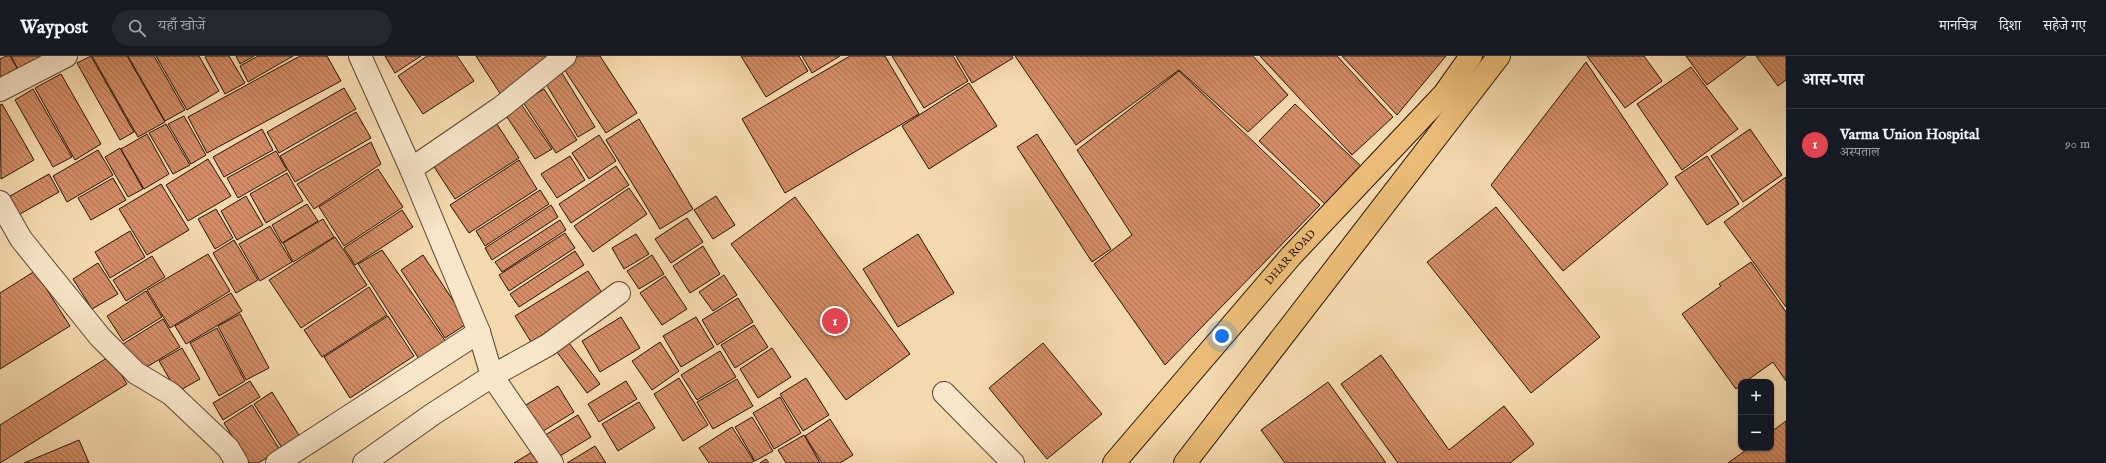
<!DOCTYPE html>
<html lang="hi">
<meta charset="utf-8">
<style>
:root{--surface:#171b24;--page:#242831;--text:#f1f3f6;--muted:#9ea1a6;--line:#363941;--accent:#b45309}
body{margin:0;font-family:"IM FELL English","Noto Serif Devanagari",serif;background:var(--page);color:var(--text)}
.controls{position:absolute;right:12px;bottom:12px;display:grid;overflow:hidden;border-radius:8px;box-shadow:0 1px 3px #0004}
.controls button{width:36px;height:36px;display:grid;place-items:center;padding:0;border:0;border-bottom:1px solid var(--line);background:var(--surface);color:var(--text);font:20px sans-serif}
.you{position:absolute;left:1222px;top:280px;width:14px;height:14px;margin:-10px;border:3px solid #fff;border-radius:50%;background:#1a73e8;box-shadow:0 0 0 6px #1a73e833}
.badge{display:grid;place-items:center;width:26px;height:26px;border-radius:50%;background:var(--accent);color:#fff;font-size:13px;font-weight:700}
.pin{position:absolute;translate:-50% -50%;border:2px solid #fff;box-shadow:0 1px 4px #0006}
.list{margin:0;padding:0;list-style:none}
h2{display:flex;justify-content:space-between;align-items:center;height:52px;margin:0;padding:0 16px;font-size:17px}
h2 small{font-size:13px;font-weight:400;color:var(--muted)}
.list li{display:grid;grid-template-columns:26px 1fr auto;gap:12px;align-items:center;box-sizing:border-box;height:72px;padding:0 16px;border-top:1px solid var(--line)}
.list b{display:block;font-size:15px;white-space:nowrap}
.list p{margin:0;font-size:13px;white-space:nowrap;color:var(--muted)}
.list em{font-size:13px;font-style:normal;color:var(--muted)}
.icon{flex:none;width:22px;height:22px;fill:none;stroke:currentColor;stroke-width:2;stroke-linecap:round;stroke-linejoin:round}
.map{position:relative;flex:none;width:1786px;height:407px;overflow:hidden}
header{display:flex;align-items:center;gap:24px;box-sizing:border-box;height:56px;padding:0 20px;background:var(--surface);border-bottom:1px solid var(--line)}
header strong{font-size:19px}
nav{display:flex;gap:22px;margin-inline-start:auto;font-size:14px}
.search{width:280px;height:36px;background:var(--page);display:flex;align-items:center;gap:10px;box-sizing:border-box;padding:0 14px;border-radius:22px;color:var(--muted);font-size:15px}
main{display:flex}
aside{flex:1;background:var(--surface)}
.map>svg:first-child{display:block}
</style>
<header>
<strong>Waypost</strong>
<div class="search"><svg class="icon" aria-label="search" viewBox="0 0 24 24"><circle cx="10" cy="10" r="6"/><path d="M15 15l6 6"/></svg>यहाँ खोजें</div>
<nav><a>मानचित्र</a><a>दिशा</a><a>सहेजे गए</a></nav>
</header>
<main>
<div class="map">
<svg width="1786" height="407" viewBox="0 0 1786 407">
<defs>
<pattern id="building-back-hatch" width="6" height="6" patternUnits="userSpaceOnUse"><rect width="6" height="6" fill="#d38c66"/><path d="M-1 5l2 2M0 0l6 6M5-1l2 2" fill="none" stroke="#ab7152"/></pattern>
</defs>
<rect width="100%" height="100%" fill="#f5d9ae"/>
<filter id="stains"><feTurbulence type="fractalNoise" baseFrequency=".005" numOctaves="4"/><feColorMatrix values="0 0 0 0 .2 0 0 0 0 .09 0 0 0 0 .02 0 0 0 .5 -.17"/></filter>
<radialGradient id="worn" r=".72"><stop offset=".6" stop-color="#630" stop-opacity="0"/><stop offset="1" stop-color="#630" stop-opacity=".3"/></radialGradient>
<g fill="url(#building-back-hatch)" stroke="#261505">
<path d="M 6,0 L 10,0 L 21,19 L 0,31 L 0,3 Z"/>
<path d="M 11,0 L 39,0 L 42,6 L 21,19 Z"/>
<path d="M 91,0 L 134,76 L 120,84 L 77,7 Z"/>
<path d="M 92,0 L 127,0 L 165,66 L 138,81 Z"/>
<path d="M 128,0 L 154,0 L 185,54 L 165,65 Z"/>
<path d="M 156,0 L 199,0 L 219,35 L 187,54 Z"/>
<path d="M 207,0 L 229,0 L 245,27 L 225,38 L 205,1 Z"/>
<path d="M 236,0 L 254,0 L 240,8 Z"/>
<path d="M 258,0 L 293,0 L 248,26 L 240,10 Z"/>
<path d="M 300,0 L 327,0 L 341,25 L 207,97 L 188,61 Z"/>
<path d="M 385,0 L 421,0 L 395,17 Z"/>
<path d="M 427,0 L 457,0 L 474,25 L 423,58 L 398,20 Z"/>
<path d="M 476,0 L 554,0 L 501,39 Z"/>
<path d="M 578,0 L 600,0 L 637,57 L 606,77 L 562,10 Z"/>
<path d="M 741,0 L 799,0 L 808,15 L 766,41 Z"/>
<path d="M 802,0 L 840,0 L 812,17 Z"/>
<path d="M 850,0 L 885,0 L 919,58 L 785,137 L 742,63 Z"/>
<path d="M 892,0 L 953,0 L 968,25 L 924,52 Z"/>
<path d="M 956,0 L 1012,0 L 1013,2 L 972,27 Z"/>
<path d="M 1015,0 L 1253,0 L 1288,39 L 1248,76 L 1179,14 L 1076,89 Z"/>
<path d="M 1260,0 L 1337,0 L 1393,61 L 1352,99 Z"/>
<path d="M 1342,0 L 1446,0 L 1397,59 Z"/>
<path d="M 1587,0 L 1644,0 L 1662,25 L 1625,52 Z"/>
<path d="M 1686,0 L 1746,0 L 1707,29 Z"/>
<path d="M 1756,0 L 1786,0 L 1786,24 L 1778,30 Z"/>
<path d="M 1586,6 L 1668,128 L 1563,215 L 1491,129 Z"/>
<path d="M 1691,11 L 1738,73 L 1682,114 L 1637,48 Z"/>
<path d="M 1179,15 L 1320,149 L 1165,309 L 1094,208 L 1132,179 L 1077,94 Z"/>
<path d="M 562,17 L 595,71 L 578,81 L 546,28 Z"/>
<path d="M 61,18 L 101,88 L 75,104 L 35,32 Z"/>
<path d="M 969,27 L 997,70 L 929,113 L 902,70 Z"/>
<path d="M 344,32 L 356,53 L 279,97 L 267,76 Z"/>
<path d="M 33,33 L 72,101 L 53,111 L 15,44 Z"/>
<path d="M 544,33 L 577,84 L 556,97 L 523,46 Z"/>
<path d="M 2,48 L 34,104 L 1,123 L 0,49 Z"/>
<path d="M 521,48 L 552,93 L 535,103 L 505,58 Z"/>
<path d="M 1295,48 L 1363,112 L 1327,150 L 1259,85 Z"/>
<path d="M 356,56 L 371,82 L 295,126 L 280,100 Z"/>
<path d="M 184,60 L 206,99 L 191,108 L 168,68 Z"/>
<path d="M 493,62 L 519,102 L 455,143 L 429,103 Z"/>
<path d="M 639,63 L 693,153 L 660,173 L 606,84 Z"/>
<path d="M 166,68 L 190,109 L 173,118 L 149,77 Z"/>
<path d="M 262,73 L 273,94 L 224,121 L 213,101 Z"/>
<path d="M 1750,73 L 1782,119 L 1743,146 L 1711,100 Z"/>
<path d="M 147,78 L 169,118 L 144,133 L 121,93 Z"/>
<path d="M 1037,78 L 1111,193 L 1092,206 L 1017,91 Z"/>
<path d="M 599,79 L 616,105 L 589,123 L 572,97 Z"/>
<path d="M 371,86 L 381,108 L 314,153 L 297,128 Z"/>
<path d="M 120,92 L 143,133 L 128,141 L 105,101 Z"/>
<path d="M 98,94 L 113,119 L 67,146 L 53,120 Z"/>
<path d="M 276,95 L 287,114 L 238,142 L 227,122 Z"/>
<path d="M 570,100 L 585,124 L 557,142 L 541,118 Z"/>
<path d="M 1707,100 L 1739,148 L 1707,169 L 1675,121 Z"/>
<path d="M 208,103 L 231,140 L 188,165 L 166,129 Z"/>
<path d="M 519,104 L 537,133 L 469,177 L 450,149 Z"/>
<path d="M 616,110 L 629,129 L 571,167 L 559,148 Z"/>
<path d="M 378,113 L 403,151 L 344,190 L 319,151 Z"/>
<path d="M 287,117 L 303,145 L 266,167 L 250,138 Z"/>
<path d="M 49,118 L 59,136 L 13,162 L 3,144 Z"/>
<path d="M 1786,121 L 1786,251 L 1724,166 Z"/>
<path d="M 113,122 L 126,144 L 91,164 L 78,142 Z"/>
<path d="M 161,128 L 189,174 L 147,199 L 119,153 Z"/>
<path d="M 629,132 L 647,158 L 593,196 L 574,170 Z"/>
<path d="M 540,134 L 549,148 L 485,190 L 476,175 Z"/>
<path d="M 246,140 L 263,169 L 237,184 L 221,155 Z"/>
<path d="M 716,140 L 735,169 L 713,183 L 694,154 Z"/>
<path d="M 795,141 L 910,298 L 846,344 L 731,188 Z"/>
<path d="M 307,148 L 318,165 L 282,187 L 272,169 Z"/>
<path d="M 551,149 L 558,161 L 492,204 L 485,192 Z"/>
<path d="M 1496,151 L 1600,281 L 1531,337 L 1427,206 Z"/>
<path d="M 216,153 L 233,182 L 215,193 L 198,163 Z"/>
<path d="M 402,154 L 413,171 L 355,209 L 344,192 Z"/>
<path d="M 687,162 L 703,186 L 671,207 L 655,183 Z"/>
<path d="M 323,163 L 334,181 L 293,206 L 283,187 Z"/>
<path d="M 560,164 L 566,174 L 502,216 L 495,206 Z"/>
<path d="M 270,170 L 292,206 L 260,225 L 239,188 Z"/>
<path d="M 130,175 L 145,201 L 110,222 L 95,196 Z"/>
<path d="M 565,177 L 575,192 L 509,235 L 499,219 Z"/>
<path d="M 636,178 L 649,198 L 624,213 L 612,192 Z"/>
<path d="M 918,178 L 954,237 L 898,271 L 863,213 Z"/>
<path d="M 335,181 L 367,229 L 301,272 L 269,224 Z"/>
<path d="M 234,184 L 258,224 L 236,237 L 213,197 Z"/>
<path d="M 703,190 L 720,218 L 690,237 L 673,210 Z"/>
<path d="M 382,194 L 446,286 L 419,303 L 358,208 Z"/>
<path d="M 575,195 L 584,209 L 519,251 L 510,238 Z"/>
<path d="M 208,198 L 230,235 L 170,272 L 147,234 Z"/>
<path d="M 423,199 L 468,267 L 445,282 L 401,214 Z"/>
<path d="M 652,199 L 664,218 L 639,233 L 627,215 Z"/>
<path d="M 152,200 L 165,221 L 126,245 L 113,224 Z"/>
<path d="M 1751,206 L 1786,256 L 1786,325 L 1773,306 L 1745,326 L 1741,326 L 1741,329 L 1736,333 L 1682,258 L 1721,230 L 1719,228 Z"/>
<path d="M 98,207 L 118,238 L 92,253 L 73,223 Z"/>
<path d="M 35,215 L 70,270 L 0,313 L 0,237 Z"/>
<path d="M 588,215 L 604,240 L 531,286 L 515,260 Z"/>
<path d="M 724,219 L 737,239 L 713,255 L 699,236 Z"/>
<path d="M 665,220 L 687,253 L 662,269 L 640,237 Z"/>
<path d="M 369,231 L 387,259 L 322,301 L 304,274 Z"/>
<path d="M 146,235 L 162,261 L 123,285 L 107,260 Z"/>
<path d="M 231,237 L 242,255 L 186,288 L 175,270 Z"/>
<path d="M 738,242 L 753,266 L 717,289 L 702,264 Z"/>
<path d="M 240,258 L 269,312 L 246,324 L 218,270 Z"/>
<path d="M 388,260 L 414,300 L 350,342 L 324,301 Z"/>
<path d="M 621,261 L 640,292 L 600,316 L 582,285 Z"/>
<path d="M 696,261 L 714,291 L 681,311 L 663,280 Z"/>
<path d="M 163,263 L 180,291 L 140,315 L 123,288 Z"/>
<path d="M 754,269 L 768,291 L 735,312 L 721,289 Z"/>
<path d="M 217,272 L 245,325 L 219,340 L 190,287 Z"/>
<path d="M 566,283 L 600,328 L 587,337 L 554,292 Z"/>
<path d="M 660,286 L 679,315 L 652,334 L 632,305 Z"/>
<path d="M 1043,287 L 1102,358 L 1047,403 L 989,332 Z"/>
<path d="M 182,292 L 200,323 L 177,336 L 159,305 Z"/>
<path d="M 772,292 L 791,321 L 758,342 L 740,313 Z"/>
<path d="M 720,295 L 736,321 L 697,344 L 681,319 Z"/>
<path d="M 1381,299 L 1449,394 L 1504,350 L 1534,388 L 1510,407 L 1398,407 L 1341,328 Z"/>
<path d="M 110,300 L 127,328 L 0,407 L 0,369 Z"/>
<path d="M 679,322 L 708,369 L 683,385 L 654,338 Z"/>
<path d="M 806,322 L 829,359 L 803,375 L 780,338 Z"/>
<path d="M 737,323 L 753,350 L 713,373 L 697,346 Z"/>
<path d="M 250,325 L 260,341 L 223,364 L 213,347 Z"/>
<path d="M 626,325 L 637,343 L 599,366 L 588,348 Z"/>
<path d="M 1328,326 L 1386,407 L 1285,407 L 1261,374 Z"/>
<path d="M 558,330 L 574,356 L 540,377 L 524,350 Z"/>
<path d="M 272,336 L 300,381 L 282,392 L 254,348 Z"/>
<path d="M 780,341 L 801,377 L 774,393 L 753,357 Z"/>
<path d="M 639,346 L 655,372 L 618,395 L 602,368 Z"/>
<path d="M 252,349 L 280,394 L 258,407 L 249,407 L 224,367 Z"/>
<path d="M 578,359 L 591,381 L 555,403 L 542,381 Z"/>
<path d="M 752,361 L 773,395 L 755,405 L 735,371 Z"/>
<path d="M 830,363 L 853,399 L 840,407 L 822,407 L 805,380 Z"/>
<path d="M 1786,365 L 1786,407 L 1728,407 L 1749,392 L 1771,392 L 1771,376 Z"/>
<path d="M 732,371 L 754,405 L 751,407 L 709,407 L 699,392 Z"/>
<path d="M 804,379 L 820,407 L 786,407 L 778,394 Z"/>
<path d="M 79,384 L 89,407 L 24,407 Z"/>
<path d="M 595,390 L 606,407 L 567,407 Z"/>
<path d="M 532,396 L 539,407 L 514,407 Z"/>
<path d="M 766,403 L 769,407 L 760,407 Z"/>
</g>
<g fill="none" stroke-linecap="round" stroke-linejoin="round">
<defs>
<g id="street">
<path d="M 360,0 L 411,113 L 479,276 L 492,320 L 552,407"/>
<path d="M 0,34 L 66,0"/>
<path d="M 411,113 L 500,52 L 565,0"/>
<path d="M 0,146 L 21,183 L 100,281 L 136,317 L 171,338 L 228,392 L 237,407"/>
<path d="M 944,337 L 1013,407"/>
<path d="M 277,407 L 479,276"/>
<path d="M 364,407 L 433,358 L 492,320 L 548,289 L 619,237"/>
</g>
<g id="primary">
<path id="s1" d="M 1114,407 L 1291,200 L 1444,38 L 1471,0"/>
<path d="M 1185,407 L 1499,0"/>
</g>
</defs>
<use href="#street" stroke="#5a462f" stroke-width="24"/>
<use href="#primary" stroke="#261505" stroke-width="24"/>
<use href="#street" stroke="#f8e6ca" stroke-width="22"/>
<use href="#primary" stroke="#eabc77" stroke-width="22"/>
</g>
<g text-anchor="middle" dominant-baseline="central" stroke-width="3.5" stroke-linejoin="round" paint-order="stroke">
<g font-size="11" fill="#261505" stroke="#f8e6ca">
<text stroke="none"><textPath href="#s1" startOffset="271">DHAR ROAD</textPath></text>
</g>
</g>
<rect width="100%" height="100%" filter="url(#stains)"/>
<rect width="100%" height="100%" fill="url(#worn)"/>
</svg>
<div class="controls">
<button>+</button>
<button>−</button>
</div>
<div class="you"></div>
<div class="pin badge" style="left:835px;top:265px;background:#e0444e">1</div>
</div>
<aside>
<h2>आस-पास<small></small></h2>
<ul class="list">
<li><span class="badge" style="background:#e0444e">1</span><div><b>Varma Union Hospital</b><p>अस्पताल</p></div><em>90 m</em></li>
</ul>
</aside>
</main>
